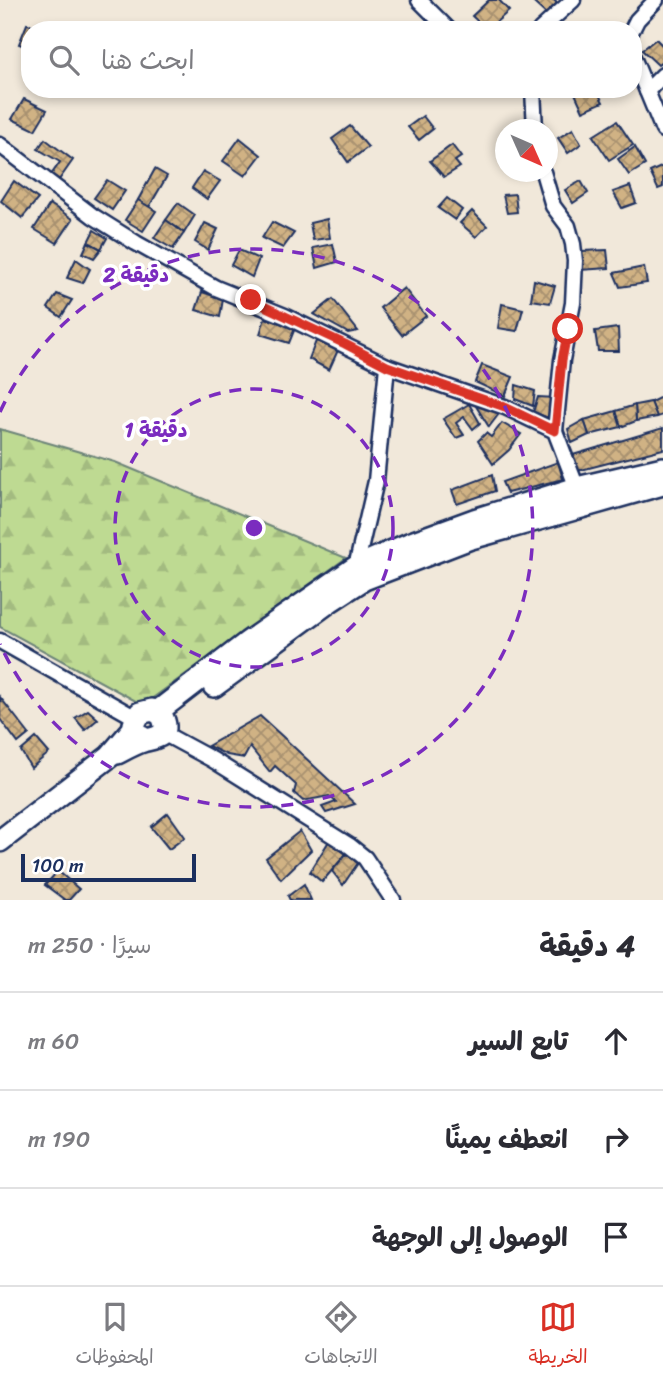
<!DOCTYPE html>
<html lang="ar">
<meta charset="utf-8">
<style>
:root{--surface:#fff;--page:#f2f2f3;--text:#2b2b33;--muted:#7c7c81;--line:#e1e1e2;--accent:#d93025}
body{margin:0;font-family:Sriracha,"Playpen Sans Arabic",sans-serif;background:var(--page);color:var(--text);direction:rtl}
.compass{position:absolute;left:495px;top:119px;width:63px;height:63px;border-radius:50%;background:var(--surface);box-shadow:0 4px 10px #0003;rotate:135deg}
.scale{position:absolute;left:21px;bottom:18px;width:175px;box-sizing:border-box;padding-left:7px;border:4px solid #1b2f5e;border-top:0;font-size:19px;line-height:24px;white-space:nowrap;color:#1b2f5e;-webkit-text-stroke:5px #fff;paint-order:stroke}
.stop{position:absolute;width:21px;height:21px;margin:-16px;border:5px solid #d93025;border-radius:50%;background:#fff}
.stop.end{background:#d93025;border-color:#fff;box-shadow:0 2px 7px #0008}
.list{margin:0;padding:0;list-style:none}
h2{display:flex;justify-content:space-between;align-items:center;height:91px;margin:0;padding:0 28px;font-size:30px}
h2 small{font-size:23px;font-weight:400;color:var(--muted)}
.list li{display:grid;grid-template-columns:46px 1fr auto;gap:21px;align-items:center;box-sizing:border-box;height:98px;padding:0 28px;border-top:2px solid var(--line)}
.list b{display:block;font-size:26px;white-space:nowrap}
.list em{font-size:23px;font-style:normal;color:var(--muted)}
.icon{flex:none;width:38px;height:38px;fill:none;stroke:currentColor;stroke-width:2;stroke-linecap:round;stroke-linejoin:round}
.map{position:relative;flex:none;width:663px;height:900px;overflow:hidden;direction:ltr}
.search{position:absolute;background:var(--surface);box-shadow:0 4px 10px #0003;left:21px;right:21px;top:21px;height:77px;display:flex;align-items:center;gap:18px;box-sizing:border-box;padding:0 24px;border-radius:28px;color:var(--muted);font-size:26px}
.sheet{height:385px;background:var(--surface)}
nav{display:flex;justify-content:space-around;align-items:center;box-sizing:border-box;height:98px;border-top:2px solid var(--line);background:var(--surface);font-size:19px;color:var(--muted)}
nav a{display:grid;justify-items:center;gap:4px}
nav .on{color:var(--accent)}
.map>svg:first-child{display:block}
</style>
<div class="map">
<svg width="663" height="900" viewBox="0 0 663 900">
<defs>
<pattern id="forest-firs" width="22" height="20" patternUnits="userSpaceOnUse" patternTransform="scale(1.75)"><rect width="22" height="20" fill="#beda92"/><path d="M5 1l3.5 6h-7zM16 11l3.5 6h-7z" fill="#a3bb80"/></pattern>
<pattern id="building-cross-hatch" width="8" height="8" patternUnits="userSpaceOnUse" patternTransform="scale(1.75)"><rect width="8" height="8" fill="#d0b284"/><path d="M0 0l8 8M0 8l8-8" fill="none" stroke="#a8916f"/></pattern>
</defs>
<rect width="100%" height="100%" fill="#f1e8da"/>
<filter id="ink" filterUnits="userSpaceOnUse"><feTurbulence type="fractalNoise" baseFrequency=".0143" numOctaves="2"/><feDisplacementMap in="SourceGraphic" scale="14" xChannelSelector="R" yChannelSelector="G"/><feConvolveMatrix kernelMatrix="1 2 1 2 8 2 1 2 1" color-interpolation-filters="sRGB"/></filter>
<g filter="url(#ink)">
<path fill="url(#forest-firs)" stroke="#6c8478" stroke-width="2" d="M 0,429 L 115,462 L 346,558 L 143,705 L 0,627 Z"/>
<g fill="url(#building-cross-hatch)" stroke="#1b2f5e" stroke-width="2">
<path d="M 489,0 L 499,0 L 509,11 L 487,30 L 472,16 Z"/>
<path d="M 536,0 L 554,0 L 557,3 L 546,14 L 534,3 Z"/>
<path d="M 27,24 L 46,29 L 30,30 L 30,48 L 19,44 Z"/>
<path d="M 656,39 L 663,46 L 663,61 L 658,65 L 642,50 Z"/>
<path d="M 573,89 L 596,89 L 603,102 L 583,111 Z"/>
<path d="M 24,99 L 47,110 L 35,130 L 12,119 Z"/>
<path d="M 423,116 L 433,129 L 419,140 L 408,127 Z"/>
<path d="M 617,121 L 633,145 L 609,160 L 593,136 Z"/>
<path d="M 350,126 L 368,147 L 348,162 L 332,139 Z"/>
<path d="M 573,129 L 581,144 L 568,153 L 558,138 Z"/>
<path d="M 240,138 L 261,155 L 245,176 L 223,161 Z"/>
<path d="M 45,139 L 73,160 L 59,180 L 51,175 L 60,162 L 38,149 Z"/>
<path d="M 452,145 L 461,157 L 455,161 L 460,167 L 444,177 L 430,161 Z"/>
<path d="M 635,147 L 645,165 L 629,175 L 618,159 Z"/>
<path d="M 663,166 L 663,187 L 658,189 L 650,172 Z"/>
<path d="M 155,169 L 167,176 L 149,207 L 138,200 Z"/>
<path d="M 203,171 L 220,181 L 207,199 L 192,188 Z"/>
<path d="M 107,180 L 125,191 L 112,210 L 94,198 Z"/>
<path d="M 14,181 L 38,199 L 22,218 L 1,201 Z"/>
<path d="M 581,181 L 588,193 L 573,203 L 565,190 Z"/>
<path d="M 630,186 L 636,203 L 622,208 L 613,192 Z"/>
<path d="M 515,194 L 517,212 L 507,213 L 503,195 Z"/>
<path d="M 447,198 L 462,210 L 455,220 L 438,208 Z"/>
<path d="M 138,200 L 156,211 L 143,231 L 125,220 Z"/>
<path d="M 178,203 L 195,215 L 184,233 L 166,220 Z"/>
<path d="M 50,204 L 73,219 L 57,243 L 34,229 Z"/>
<path d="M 472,211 L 487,226 L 476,237 L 460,223 Z"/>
<path d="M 327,219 L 330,238 L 313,240 L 310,223 Z"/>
<path d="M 166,220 L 184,233 L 173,249 L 154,238 Z"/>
<path d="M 272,222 L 294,233 L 283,248 L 262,238 Z"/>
<path d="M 205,223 L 218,229 L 208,250 L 195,242 Z"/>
<path d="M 94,230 L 107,238 L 101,249 L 88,242 Z"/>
<path d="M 88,242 L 101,249 L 94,258 L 83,253 Z"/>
<path d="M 333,244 L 337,262 L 317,268 L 313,248 Z"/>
<path d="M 239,250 L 259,259 L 252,277 L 231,265 Z"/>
<path d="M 607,250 L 609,268 L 580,270 L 581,251 Z"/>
<path d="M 76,259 L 90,269 L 83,283 L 67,278 Z"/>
<path d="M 644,267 L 647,283 L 620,287 L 614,273 Z"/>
<path d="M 534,280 L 555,286 L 550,303 L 531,300 Z"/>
<path d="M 404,288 L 426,316 L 402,335 L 380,308 Z"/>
<path d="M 202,292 L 223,299 L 220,317 L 196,310 Z"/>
<path d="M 57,294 L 72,300 L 61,317 L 48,308 Z"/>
<path d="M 333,299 L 358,331 L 348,333 L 314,314 Z"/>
<path d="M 502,304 L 523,309 L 517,331 L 498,328 Z"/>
<path d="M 265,318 L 295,328 L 289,343 L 260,334 Z"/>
<path d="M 618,328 L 619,351 L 598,351 L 595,331 Z"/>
<path d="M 316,341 L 338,350 L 329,370 L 309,359 Z"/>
<path d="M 482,365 L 513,377 L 505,396 L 475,382 Z"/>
<path d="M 516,385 L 535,391 L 533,406 L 515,399 Z"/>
<path d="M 663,396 L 663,415 L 657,417 L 651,402 Z"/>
<path d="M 538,397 L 555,398 L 551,419 L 533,412 Z"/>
<path d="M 651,402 L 657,417 L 636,421 L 635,405 Z"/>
<path d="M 474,403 L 501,411 L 489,427 Z"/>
<path d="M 469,404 L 480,423 L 473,429 L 464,417 L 456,423 L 464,435 L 456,438 L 443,419 Z"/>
<path d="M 635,405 L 636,421 L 621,427 L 616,411 Z"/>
<path d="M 616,411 L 621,427 L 589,435 L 584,420 Z"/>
<path d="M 584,420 L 589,435 L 572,443 L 568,429 Z"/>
<path d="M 502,423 L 521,434 L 509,450 L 493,464 L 478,441 L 486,433 L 491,437 Z"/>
<path d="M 663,428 L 663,449 L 577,471 L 573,455 Z"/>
<path d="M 558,462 L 563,479 L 507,493 L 502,482 Z"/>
<path d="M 492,475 L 495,491 L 457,504 L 452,490 Z"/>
<path d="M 0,697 L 29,734 L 18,743 L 0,719 Z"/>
<path d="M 88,710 L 98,719 L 85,730 L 75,718 Z"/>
<path d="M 260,716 L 283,737 L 355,804 L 326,813 L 322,807 L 336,802 L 329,796 L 303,801 L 294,793 L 296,785 L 275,766 L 270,772 L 250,747 L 244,758 L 227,755 L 208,746 Z"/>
<path d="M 36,738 L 49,753 L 31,768 L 21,751 Z"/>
<path d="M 168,813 L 185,837 L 169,849 L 151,827 Z"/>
<path d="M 300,831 L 311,850 L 281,879 L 266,858 Z"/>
<path d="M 329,841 L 346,854 L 322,882 L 310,872 Z"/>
<path d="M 346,854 L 358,863 L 343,885 L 332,871 Z"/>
<path d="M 58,871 L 79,889 L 69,900 L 65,900 L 45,885 Z"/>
<path d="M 304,884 L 311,900 L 290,900 L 288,896 Z"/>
</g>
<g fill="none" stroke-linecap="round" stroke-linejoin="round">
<defs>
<g id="minor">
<path d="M 419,0 L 449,30"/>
<path d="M 540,30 L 573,0"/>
<path d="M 632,30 L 637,20 L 656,0"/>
<path d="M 633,57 L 663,130"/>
<path d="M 533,89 L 535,130"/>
<path d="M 647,91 L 663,75"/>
<path d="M 0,145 L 93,216 L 136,243 L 216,288 L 285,316 L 387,366 L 505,407 L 555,431 L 577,488"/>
<path d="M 543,172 L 553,206 L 568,226 L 573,244 L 575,261 L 573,303 L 562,360 L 555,431"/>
<path d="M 356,567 L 376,481 L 387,366"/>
<path d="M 0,641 L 136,718"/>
<path d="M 163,733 L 213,760 L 350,846 L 365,858 L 393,900"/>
</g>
<g id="highway">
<path d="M 214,686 L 330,601 L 364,579 L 468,539 L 663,484"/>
<path d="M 157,712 L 248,642 L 356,567 L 411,543 L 474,520 L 577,488 L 663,468"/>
<path d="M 117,753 C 125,749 134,744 143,741 C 154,738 169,737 164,721 C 162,714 158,712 152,710 L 140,713 L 134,724 L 137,734 L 146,740"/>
<path d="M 0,841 L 110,756 L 134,728"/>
</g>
</defs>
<use href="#minor" stroke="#1b2f5e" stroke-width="19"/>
<use href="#highway" stroke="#1b2f5e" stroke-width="26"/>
<use href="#minor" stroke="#fff" stroke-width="14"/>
<use href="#highway" stroke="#fff" stroke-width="21"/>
</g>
</g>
<g fill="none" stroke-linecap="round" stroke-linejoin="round" filter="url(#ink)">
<path stroke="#d93025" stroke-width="9" d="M 251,300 L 345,344 L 387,366 L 505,407 L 555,431 L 562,360 L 568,329"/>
</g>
<g fill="none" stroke="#7b2cbf" stroke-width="3.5" stroke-dasharray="12 9">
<circle cx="254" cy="528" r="139"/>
<path d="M0 412A279 279 0 1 1 0 644"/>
</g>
<circle cx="254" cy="528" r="10" fill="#7b2cbf" stroke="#fff" stroke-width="3.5"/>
<g font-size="21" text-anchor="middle" font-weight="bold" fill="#7b2cbf" stroke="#fff" stroke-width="7" stroke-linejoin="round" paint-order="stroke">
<text x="136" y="282">2 دقيقة</text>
<text x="156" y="437">1 دقيقة</text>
</g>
</svg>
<svg class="compass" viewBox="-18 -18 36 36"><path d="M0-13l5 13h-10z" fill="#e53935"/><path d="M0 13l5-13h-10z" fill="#7c7c81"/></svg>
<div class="scale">100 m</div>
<div class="stop" style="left:568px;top:329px"></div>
<div class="stop end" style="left:251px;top:300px"></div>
<div class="search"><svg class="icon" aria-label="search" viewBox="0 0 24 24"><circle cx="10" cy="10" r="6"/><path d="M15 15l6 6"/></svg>ابحث هنا</div>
</div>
<section class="sheet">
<h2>4 دقيقة<small>سيرًا · 250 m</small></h2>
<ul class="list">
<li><svg class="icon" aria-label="ahead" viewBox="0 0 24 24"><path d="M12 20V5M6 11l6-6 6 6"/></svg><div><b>تابع السير</b></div><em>60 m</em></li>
<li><svg class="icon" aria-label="right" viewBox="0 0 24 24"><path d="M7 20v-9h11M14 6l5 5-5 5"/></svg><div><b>انعطف يمينًا</b></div><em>190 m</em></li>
<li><svg class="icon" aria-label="arrive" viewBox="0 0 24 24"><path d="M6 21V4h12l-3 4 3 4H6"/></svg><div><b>الوصول إلى الوجهة</b></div></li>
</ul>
</section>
<nav>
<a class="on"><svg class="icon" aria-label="map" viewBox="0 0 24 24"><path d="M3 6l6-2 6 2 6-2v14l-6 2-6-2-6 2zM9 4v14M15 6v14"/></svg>الخريطة</a>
<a><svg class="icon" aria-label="directions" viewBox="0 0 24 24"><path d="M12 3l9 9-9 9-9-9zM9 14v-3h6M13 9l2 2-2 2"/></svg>الاتجاهات</a>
<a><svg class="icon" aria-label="saved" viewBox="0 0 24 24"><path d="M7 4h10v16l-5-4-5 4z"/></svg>المحفوظات</a>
</nav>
